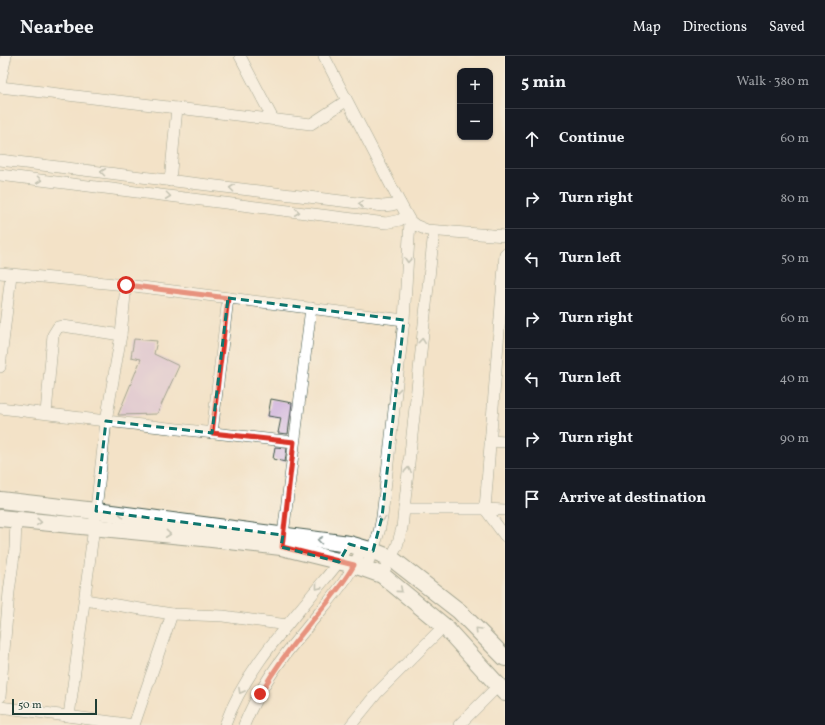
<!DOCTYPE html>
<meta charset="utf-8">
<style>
:root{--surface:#171b24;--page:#242831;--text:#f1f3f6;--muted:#9ea1a6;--line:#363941}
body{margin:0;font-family:Vollkorn,serif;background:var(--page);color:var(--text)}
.controls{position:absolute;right:12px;top:12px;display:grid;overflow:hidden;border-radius:8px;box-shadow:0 1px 3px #0004}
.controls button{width:36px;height:36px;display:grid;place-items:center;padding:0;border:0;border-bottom:1px solid var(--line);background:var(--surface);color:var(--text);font:20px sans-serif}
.scale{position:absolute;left:12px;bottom:10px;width:85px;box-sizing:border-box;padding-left:4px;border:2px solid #1f3d34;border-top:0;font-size:11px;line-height:14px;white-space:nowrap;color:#1f3d34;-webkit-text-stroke:3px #f7f3e8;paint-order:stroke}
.stop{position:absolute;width:12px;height:12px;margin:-9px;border:3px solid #d93025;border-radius:50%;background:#fff}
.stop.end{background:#d93025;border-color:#fff;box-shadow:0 1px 4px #0008}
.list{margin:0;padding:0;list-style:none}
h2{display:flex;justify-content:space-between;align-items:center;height:52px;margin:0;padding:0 16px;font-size:17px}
h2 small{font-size:13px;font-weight:400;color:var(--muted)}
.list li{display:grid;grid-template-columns:26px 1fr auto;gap:12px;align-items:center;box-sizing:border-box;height:60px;padding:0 16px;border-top:1px solid var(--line)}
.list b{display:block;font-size:15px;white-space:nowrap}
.list em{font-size:13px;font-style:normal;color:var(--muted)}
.icon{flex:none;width:22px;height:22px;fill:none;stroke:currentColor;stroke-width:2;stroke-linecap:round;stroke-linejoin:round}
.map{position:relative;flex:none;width:505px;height:669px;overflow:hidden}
header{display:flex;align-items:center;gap:24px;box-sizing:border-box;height:56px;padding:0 20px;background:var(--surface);border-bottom:1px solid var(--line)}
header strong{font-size:19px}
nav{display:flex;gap:22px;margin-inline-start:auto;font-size:14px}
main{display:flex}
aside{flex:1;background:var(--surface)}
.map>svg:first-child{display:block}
</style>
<header>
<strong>Nearbee</strong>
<nav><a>Map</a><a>Directions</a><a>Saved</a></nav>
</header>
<main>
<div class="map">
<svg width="505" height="669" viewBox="0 0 505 669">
<rect width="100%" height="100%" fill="#f7f3e8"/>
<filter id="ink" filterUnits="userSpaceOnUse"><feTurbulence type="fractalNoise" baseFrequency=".025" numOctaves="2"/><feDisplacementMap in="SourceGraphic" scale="8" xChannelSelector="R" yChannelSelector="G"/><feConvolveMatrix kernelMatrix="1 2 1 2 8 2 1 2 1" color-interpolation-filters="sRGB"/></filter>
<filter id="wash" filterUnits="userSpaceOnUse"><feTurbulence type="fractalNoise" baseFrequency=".012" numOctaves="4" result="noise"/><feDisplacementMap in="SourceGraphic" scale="16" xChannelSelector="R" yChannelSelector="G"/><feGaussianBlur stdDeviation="0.9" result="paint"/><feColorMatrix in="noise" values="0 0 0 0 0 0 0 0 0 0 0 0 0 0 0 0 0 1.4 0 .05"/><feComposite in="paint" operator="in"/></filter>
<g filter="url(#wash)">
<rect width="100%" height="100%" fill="#f3e2c7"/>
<g id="blocks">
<g fill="#ccaddd">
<path d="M 134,283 L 157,285 L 154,298 L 179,310 L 157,358 L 118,359 L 141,303 L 131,301 Z"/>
<path d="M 271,343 L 292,347 L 288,378 L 278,377 L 281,362 L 268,360 Z"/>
<path d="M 275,391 L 287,392 L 285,406 L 273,403 Z"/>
</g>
</g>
</g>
<g filter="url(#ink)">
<use href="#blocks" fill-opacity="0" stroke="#3f564a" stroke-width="1"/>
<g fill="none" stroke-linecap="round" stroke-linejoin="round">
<defs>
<g id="street">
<path d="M 240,0 L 273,63"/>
<path d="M 324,0 L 400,147 L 410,165 L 415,169 L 427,174 L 505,180"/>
<path d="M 0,27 L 6,0"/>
<path d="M 0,31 L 311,68 L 346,45"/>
<path d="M 0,104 L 383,150 L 392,149 L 400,147"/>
<path d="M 0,119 L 386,167 L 400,164 L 406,160"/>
<path d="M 170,125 L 177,52"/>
<path d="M 505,198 L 485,453 L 505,480"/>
<path d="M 0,217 L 126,229 L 404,264"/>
<path d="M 0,311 L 11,219"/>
<path d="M 0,352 L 106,365 L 294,386"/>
<path d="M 46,357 L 53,279 L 58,271 L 63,270 L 121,279"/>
<path d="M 212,377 L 228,242"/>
<path d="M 490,385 L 505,386"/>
<path d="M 404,453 L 485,453 L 505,454"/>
<path d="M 282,487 L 311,252"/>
<path d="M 365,513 C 373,495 379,481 382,461 L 404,264 L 410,165"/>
<path d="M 382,519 L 397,490 L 402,472 L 434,175"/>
<path d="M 85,544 L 172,558 L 223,560 L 287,569"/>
<path d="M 0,641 L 9,536 L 15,492 L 16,464"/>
<path d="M 0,651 L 134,669"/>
<path d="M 69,660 L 94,471 L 106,365 L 121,279 L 126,229"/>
<path d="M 134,669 L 172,558"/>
<path d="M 225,669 C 242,622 276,582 307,545 C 317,532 328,520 338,507 C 342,501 346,494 349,488"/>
<path d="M 244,669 C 258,634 281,602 305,574 C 318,557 333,542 345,524 C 352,514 357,503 363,492"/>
<path d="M 351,669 L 377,637 L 444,570"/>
<path d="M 459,669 L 498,630"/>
</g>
<g id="secondary">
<path d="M 0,444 L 96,455 L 349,488 L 373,495 L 391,502 L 459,555 L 505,602"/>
<path d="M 0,462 L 203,482 L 281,491 L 354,509 L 382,519 L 444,570 L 505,637"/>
</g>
</defs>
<use href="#street" stroke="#3f564a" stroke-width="12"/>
<use href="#secondary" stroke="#3f564a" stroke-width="18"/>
<use href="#street" stroke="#fff" stroke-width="11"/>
<use href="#secondary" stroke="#fff" stroke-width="16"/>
</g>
<defs><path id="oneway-chevron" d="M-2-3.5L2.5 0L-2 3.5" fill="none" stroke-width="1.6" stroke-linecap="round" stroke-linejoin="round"/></defs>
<g stroke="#8f9e9a">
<use href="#oneway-chevron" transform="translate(103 116) rotate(-173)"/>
<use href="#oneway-chevron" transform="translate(39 124) rotate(7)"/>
<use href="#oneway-chevron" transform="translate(232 132) rotate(-173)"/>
<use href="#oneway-chevron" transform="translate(168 140) rotate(7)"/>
<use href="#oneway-chevron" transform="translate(361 148) rotate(-173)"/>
<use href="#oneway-chevron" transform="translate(297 156) rotate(7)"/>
<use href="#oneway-chevron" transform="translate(408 204) rotate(93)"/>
<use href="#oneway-chevron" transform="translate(422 285) rotate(-84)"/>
<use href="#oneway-chevron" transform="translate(397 334) rotate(96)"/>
<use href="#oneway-chevron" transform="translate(408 414) rotate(-84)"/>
<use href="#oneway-chevron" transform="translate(122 458) rotate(-173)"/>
<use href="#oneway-chevron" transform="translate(382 463) rotate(98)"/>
<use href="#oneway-chevron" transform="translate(39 466) rotate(5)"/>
<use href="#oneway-chevron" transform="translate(168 478) rotate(6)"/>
<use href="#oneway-chevron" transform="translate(320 484) rotate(-172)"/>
<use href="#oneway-chevron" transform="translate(318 531) rotate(129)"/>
<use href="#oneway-chevron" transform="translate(400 534) rotate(40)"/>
<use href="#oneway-chevron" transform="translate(478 574) rotate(-134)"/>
<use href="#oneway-chevron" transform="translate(241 635) rotate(119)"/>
</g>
</g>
<g fill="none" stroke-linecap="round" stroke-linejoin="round" filter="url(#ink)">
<path stroke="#d93025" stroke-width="5" d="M 126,229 L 228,242 L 212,377 L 294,386 L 282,491 L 354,509 C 340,534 321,553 304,575 C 287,595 273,616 260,638"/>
</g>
<path d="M0 0H505V669H0ZM 228,242 L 404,264 L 382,461 L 373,495 L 349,488 L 339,506 L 281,491 L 283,479 L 96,455 L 106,365 L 212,377 Z" fill="#f3e2c7" fill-opacity=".55" fill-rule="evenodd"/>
<path fill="none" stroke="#0f766e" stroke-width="3" stroke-dasharray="8 5" stroke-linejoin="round" d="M 228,242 L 404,264 L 382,461 L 373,495 L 349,488 L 339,506 L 281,491 L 283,479 L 96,455 L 106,365 L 212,377 Z"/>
</svg>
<div class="controls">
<button>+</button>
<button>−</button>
</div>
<div class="scale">50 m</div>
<div class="stop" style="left:126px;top:229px"></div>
<div class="stop end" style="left:260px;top:638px"></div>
</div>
<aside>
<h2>5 min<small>Walk · 380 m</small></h2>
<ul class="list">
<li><svg class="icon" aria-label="ahead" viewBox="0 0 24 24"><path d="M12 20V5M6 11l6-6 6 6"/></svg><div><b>Continue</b></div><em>60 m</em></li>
<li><svg class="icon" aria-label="right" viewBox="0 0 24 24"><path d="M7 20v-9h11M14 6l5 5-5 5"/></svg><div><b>Turn right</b></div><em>80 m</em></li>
<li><svg class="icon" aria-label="left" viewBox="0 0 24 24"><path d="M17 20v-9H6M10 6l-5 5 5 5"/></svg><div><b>Turn left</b></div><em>50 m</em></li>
<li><svg class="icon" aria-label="right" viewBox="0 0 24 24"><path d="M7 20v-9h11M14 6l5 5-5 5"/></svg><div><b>Turn right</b></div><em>60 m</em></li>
<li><svg class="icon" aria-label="left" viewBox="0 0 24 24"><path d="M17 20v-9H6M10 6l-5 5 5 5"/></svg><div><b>Turn left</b></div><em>40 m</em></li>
<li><svg class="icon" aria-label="right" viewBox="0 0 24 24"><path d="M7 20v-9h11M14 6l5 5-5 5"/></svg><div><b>Turn right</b></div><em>90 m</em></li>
<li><svg class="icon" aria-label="arrive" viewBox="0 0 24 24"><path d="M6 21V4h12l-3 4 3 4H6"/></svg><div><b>Arrive at destination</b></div></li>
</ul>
</aside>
</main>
